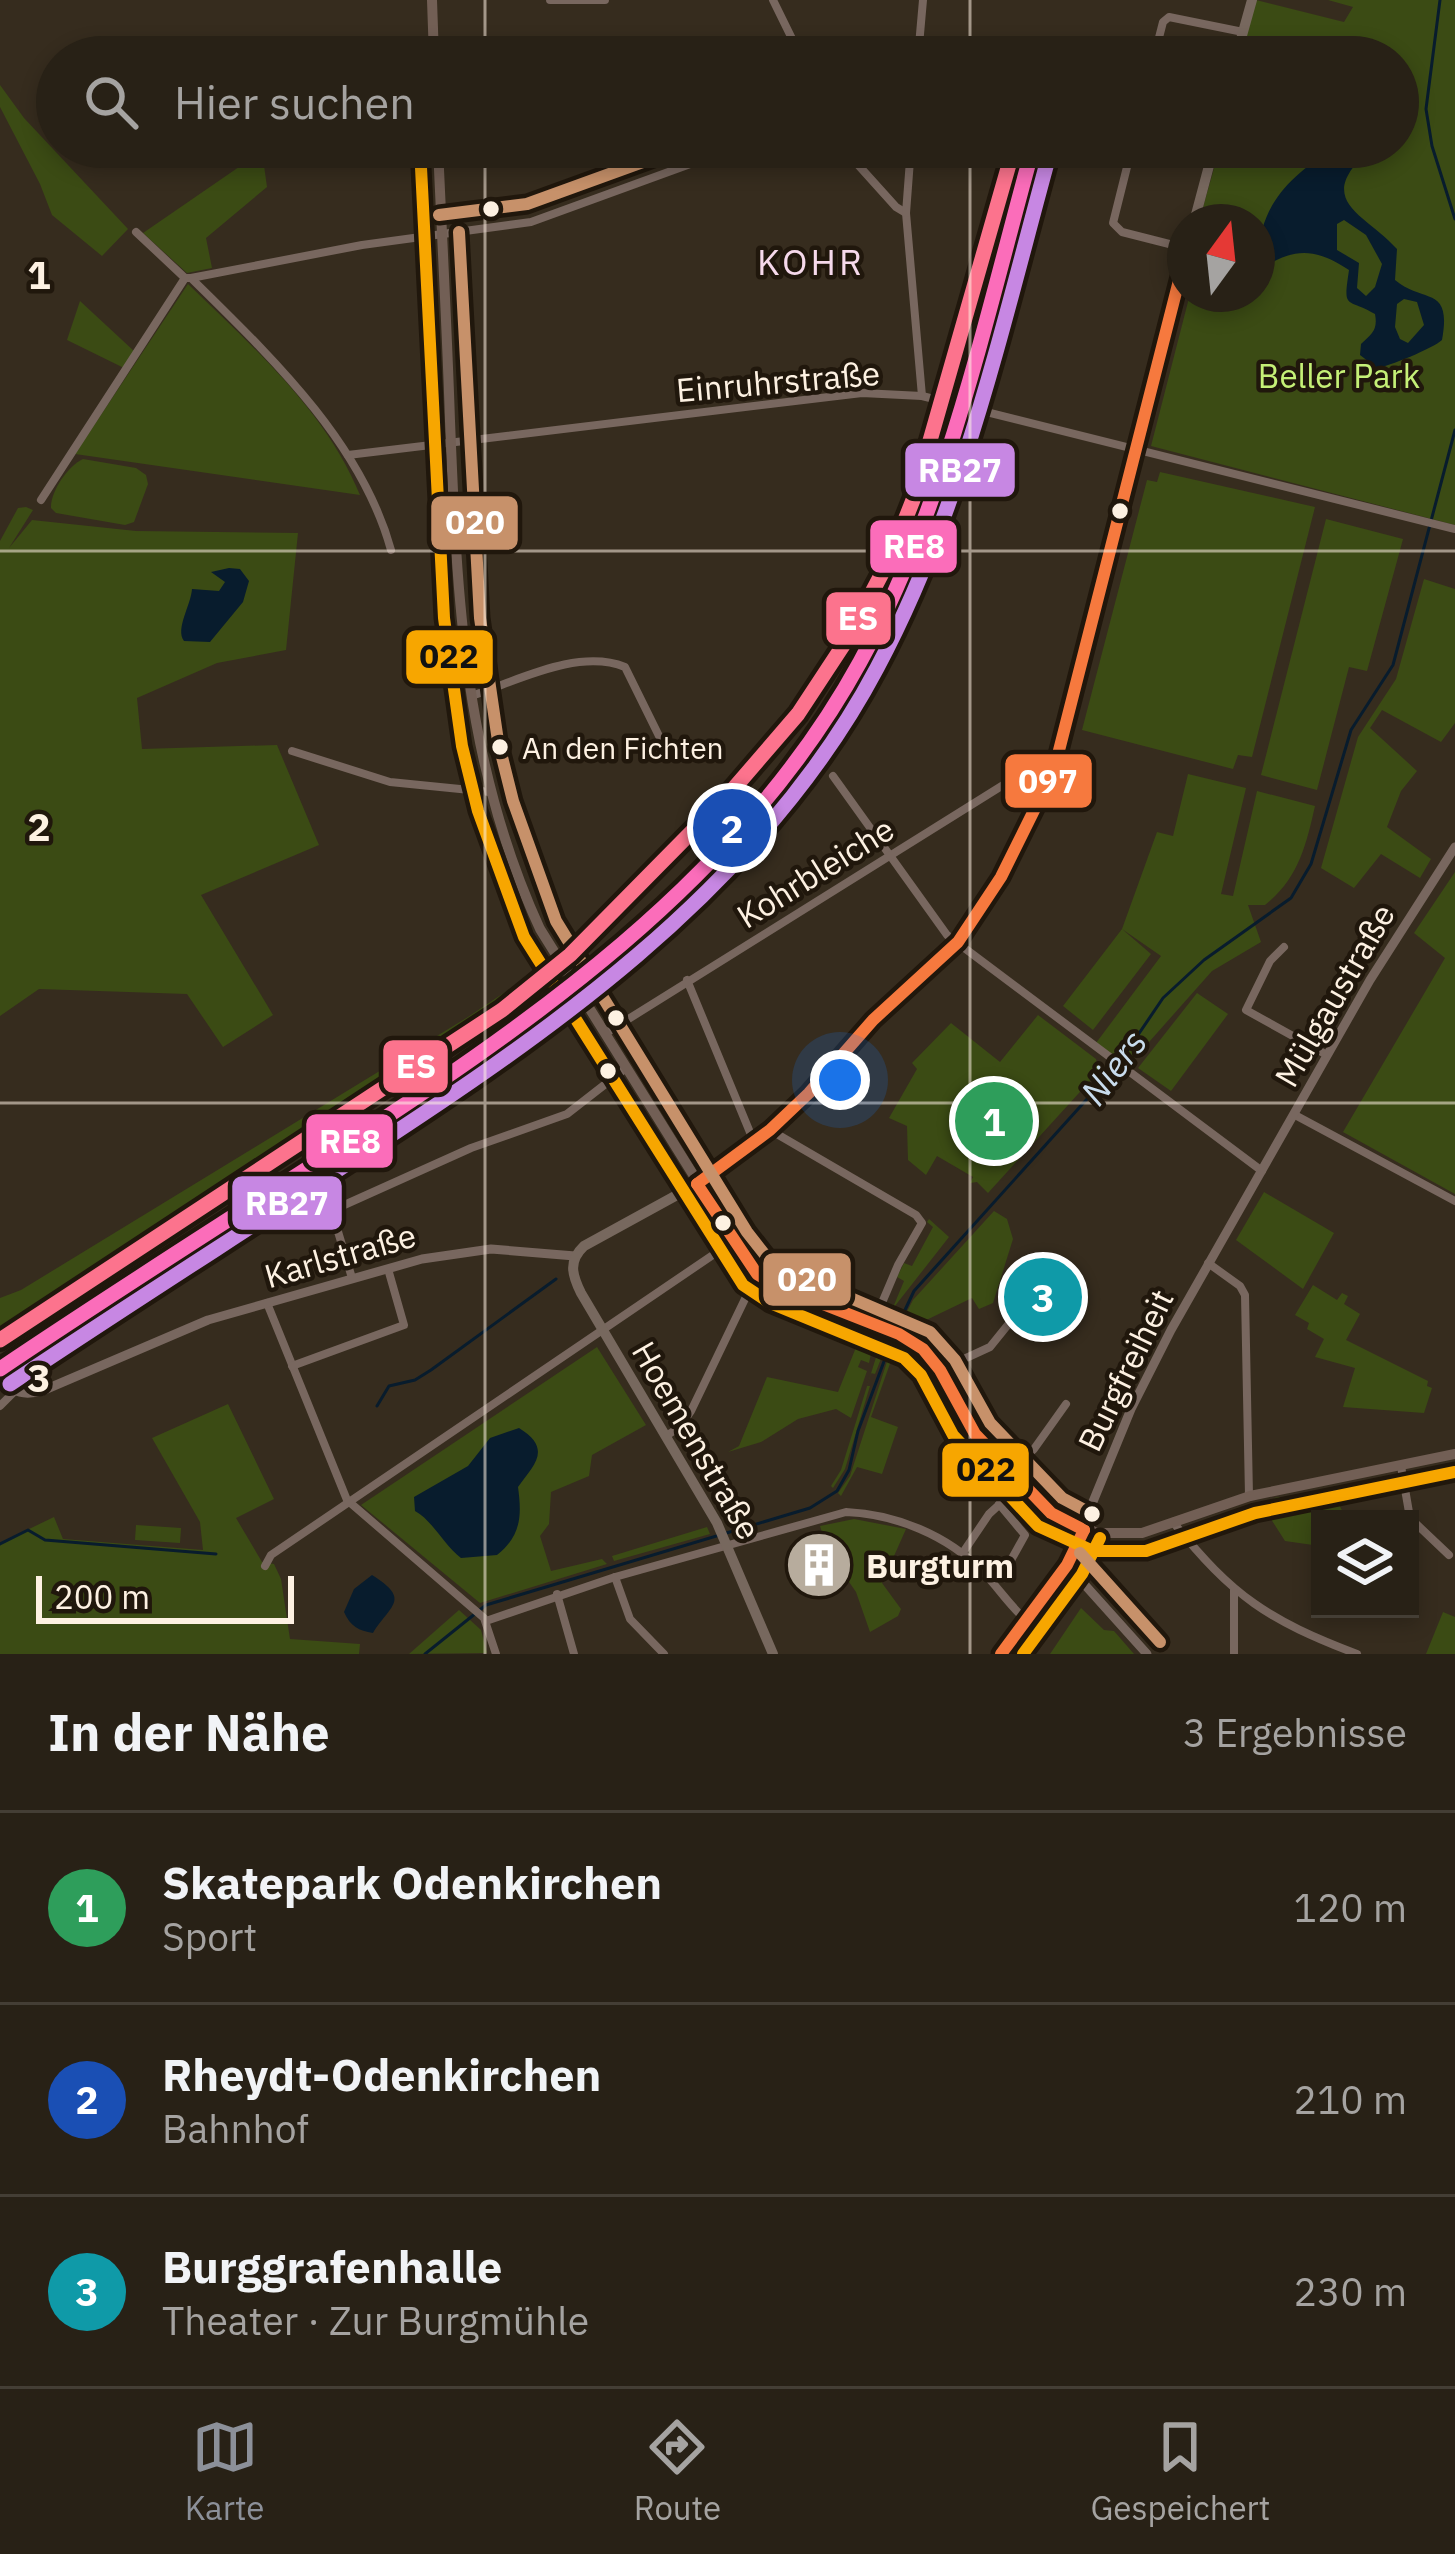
<!DOCTYPE html>
<html lang="de">
<meta charset="utf-8">
<style>
:root{--surface:#282116;--page:#30291f;--text:#f1f3f6;--muted:#a5a3a1;--line:#443e35;--accent:#8c9099}
body{margin:0;font-family:"IBM Plex Sans",sans-serif;background:var(--page);color:var(--text)}
.controls{position:absolute;right:36px;bottom:36px;display:grid;overflow:hidden;border-radius:0px;box-shadow:0 6px 18px #0003}
.controls button{width:108px;height:108px;display:grid;place-items:center;padding:0;border:0;border-bottom:3px solid var(--line);background:var(--surface);color:var(--text);font:60px sans-serif}
.compass{position:absolute;left:1167px;top:204px;width:108px;height:108px;border-radius:50%;background:var(--surface);box-shadow:0 6px 18px #0003;rotate:15deg}
.scale{position:absolute;left:36px;bottom:30px;width:258px;box-sizing:border-box;padding-left:12px;border:6px solid #fdf1e2;border-top:0;font-size:33px;line-height:42px;white-space:nowrap;color:#fdf1e2;-webkit-text-stroke:9px #20170c;paint-order:stroke}
.you{position:absolute;left:840px;top:1080px;width:42px;height:42px;margin:-30px;border:9px solid #fff;border-radius:50%;background:#1a73e8;box-shadow:0 0 0 18px #1a73e833}
.badge{display:grid;place-items:center;width:78px;height:78px;border-radius:50%;background:var(--accent);color:#fff;font-size:39px;font-weight:700}
.pin{position:absolute;translate:-50% -50%;border:6px solid #fff;box-shadow:0 3px 12px #0006}
.list{margin:0;padding:0;list-style:none}
h2{display:flex;justify-content:space-between;align-items:center;height:156px;margin:0;padding:0 48px;font-size:51px}
h2 small{font-size:39px;font-weight:400;color:var(--muted)}
.list li{display:grid;grid-template-columns:78px 1fr auto;gap:36px;align-items:center;box-sizing:border-box;height:192px;padding:0 48px;border-top:3px solid var(--line)}
.list b{display:block;font-size:45px;white-space:nowrap}
.list p{margin:0;font-size:39px;white-space:nowrap;color:var(--muted)}
.list em{font-size:39px;font-style:normal;color:var(--muted)}
.icon{flex:none;width:66px;height:66px;fill:none;stroke:currentColor;stroke-width:2;stroke-linecap:round;stroke-linejoin:round}
.map{position:relative;flex:none;width:1455px;height:1654px;overflow:hidden}
.search{position:absolute;background:var(--surface);box-shadow:0 6px 18px #0003;left:36px;right:36px;top:36px;height:132px;display:flex;align-items:center;gap:30px;box-sizing:border-box;padding:0 42px;border-radius:66px;color:var(--muted);font-size:45px}
.sheet{height:732px;background:var(--surface)}
nav{display:flex;justify-content:space-around;align-items:center;box-sizing:border-box;height:168px;border-top:3px solid var(--line);background:var(--surface);font-size:33px;color:var(--muted)}
nav a{display:grid;justify-items:center;gap:6px}
nav .on{color:var(--accent)}
.map>svg:first-child{display:block}
</style>
<div class="map">
<svg width="1455" height="1654" viewBox="0 0 1455 1654">
<rect width="100%" height="100%" fill="#362c1e"/>
<g fill="#3b4b14">
<path d="M 1256,0 L 1344,22 L 1353,7 L 1328,0 L 1455,0 L 1455,525 L 1151,446 L 1190,294 L 1257,294 L 1257,222 L 1202,222 L 1200,218 L 1220,147 L 1398,147 L 1398,57 L 1241,57 Z"/>
<path d="M 0,85 L 24,118 L 128,229 L 102,256 L 52,215 L 40,184 L 0,107 Z"/>
<path d="M 262,151 L 267,187 L 206,238 L 212,268 L 187,273 L 143,233 Z"/>
<path d="M 188,284 C 253,347 325,410 360,495 L 75,454 Z"/>
<path d="M 80,301 L 135,352 L 126,369 L 67,340 Z"/>
<path d="M 83,459 L 136,468 L 146,475 L 148,484 L 134,522 L 125,525 L 56,513 L 51,508 C 50,492 68,466 83,459 Z"/>
<path d="M 1160,472 L 1315,507 L 1252,757 L 1238,755 L 1233,769 L 1082,730 L 1147,480 L 1157,482 Z"/>
<path d="M 26,507 L 33,510 L 9,548 L 32,520 L 136,531 L 298,533 L 286,650 L 217,663 L 137,698 L 142,749 L 277,745 L 319,845 L 201,895 L 273,1015 L 223,1047 L 187,994 L 39,989 L 0,1016 L 0,541 L 18,508 Z"/>
<path d="M 1326,519 L 1403,539 L 1367,671 L 1349,667 L 1317,790 L 1261,775 Z"/>
<path d="M 1424,579 L 1455,589 L 1455,723 L 1441,742 L 1382,710 L 1370,728 L 1417,771 L 1401,791 L 1387,827 L 1431,859 L 1420,878 L 1381,854 L 1354,888 L 1321,868 L 1358,737 L 1396,679 Z"/>
<path d="M 1188,774 L 1246,788 L 1221,894 L 1233,896 L 1257,791 L 1315,806 C 1306,846 1298,879 1265,905 L 1248,905 L 1261,942 L 1212,971 L 1126,1068 L 1096,1043 L 1161,956 L 1122,929 L 1151,954 L 1093,1030 L 1063,1006 L 1122,929 L 1157,832 L 1173,836 Z"/>
<path d="M 1455,872 L 1455,1194 L 1343,1132 L 1445,958 L 1414,933 Z"/>
<path d="M 548,963 L 559,976 L 466,1046 L 0,1351 L 0,1298 L 21,1290 L 468,1017 Z"/>
<path d="M 1197,993 L 1228,1014 L 1171,1091 L 1138,1068 Z"/>
<path d="M 1038,1015 L 1096,1059 L 1099,1071 L 988,1193 L 977,1182 L 970,1183 L 973,1177 L 937,1156 L 926,1175 L 908,1160 L 907,1126 L 889,1118 L 917,1069 L 912,1063 L 951,1023 L 1000,1062 Z"/>
<path d="M 1264,1192 L 1334,1233 L 1303,1289 L 1236,1240 Z"/>
<path d="M 994,1211 L 1007,1219 L 1013,1239 L 993,1303 L 979,1309 L 972,1298 L 918,1324 L 921,1331 L 916,1333 L 901,1323 L 913,1300 Z"/>
<path d="M 929,1219 L 949,1237 L 891,1311 L 886,1313 L 886,1302 L 894,1305 L 904,1281 L 897,1277 L 904,1263 L 912,1266 L 933,1227 L 927,1222 Z"/>
<path d="M 1313,1285 L 1337,1300 L 1342,1293 L 1348,1296 L 1344,1304 L 1360,1314 L 1346,1340 L 1428,1381 L 1427,1386 L 1432,1388 L 1424,1413 L 1343,1407 L 1355,1368 L 1315,1357 L 1324,1339 L 1307,1329 L 1309,1323 L 1295,1315 Z"/>
<path d="M 863,1330 L 875,1335 L 869,1363 L 861,1360 L 858,1367 L 867,1371 L 851,1418 L 836,1409 L 798,1419 L 761,1442 L 728,1452 L 739,1446 L 767,1377 L 838,1392 Z"/>
<path d="M 882,1338 L 888,1341 L 875,1374 L 871,1373 L 867,1386 L 870,1386 L 845,1469 L 833,1488 L 831,1486 L 841,1470 Z"/>
<path d="M 893,1343 L 897,1344 L 871,1417 L 898,1427 L 882,1474 L 857,1467 L 841,1496 L 838,1493 L 850,1476 Z"/>
<path d="M 597,1347 L 646,1425 L 592,1455 L 589,1476 L 551,1492 L 549,1524 L 540,1536 L 551,1571 L 602,1559 L 607,1564 L 480,1603 L 361,1505 Z"/>
<path d="M 228,1404 L 274,1499 L 236,1518 L 262,1562 L 274,1564 L 281,1579 L 290,1639 L 360,1644 L 359,1654 L 0,1654 L 0,1543 L 54,1517 L 63,1539 L 203,1550 L 200,1522 L 152,1438 Z"/>
<path d="M 1279,1497 L 1283,1501 L 1337,1500 L 1346,1519 L 1320,1519 L 1320,1546 L 1285,1541 L 1262,1505 L 1277,1503 L 1274,1498 Z"/>
<path d="M 854,1519 L 906,1529 L 882,1583 L 901,1609 L 898,1616 L 870,1632 L 856,1592 L 847,1579 L 836,1578 L 820,1526 Z"/>
<path d="M 136,1525 L 181,1528 L 180,1543 L 135,1540 Z"/>
<path d="M 707,1527 L 710,1534 L 614,1561 L 612,1556 Z"/>
<path d="M 1081,1608 L 1104,1630 L 1114,1631 L 1134,1654 L 1050,1654 Z"/>
<path d="M 459,1610 L 481,1630 L 487,1653 L 409,1654 Z"/>
<path d="M 1443,1612 L 1455,1617 L 1455,1654 L 1426,1654 Z"/>
</g>
<g fill="#081c2d" fill-rule="evenodd">
<path d="M 1335,147 L 1373,147 C 1310,201 1365,213 1397,249 L 1395,280 C 1424,304 1452,285 1442,340 C 1434,348 1387,367 1377,368 L 1360,355 L 1361,344 C 1372,334 1378,330 1375,314 C 1346,297 1343,311 1349,270 C 1313,246 1291,248 1257,272 C 1257,209 1283,181 1335,147 ZM 1344,220 L 1366,235 L 1382,264 L 1375,287 L 1366,296 L 1357,288 L 1359,263 L 1337,250 L 1337,224 ZM 1404,299 L 1417,302 L 1424,325 L 1408,343 L 1400,339 L 1395,327 L 1397,304 Z"/>
<path d="M 229,568 L 240,569 L 249,581 L 243,602 L 210,642 L 184,641 C 175,629 191,605 192,589 L 219,591 L 225,582 L 211,572 Z"/>
<path d="M 519,1428 C 553,1449 534,1465 518,1487 C 522,1516 521,1536 497,1555 L 461,1558 C 443,1544 433,1521 415,1511 L 414,1497 L 468,1466 L 490,1438 Z"/>
<path d="M 372,1575 C 412,1600 390,1605 373,1633 C 359,1631 350,1626 344,1612 L 354,1589 Z"/>
</g>
<g fill="none" stroke-linecap="round" stroke-linejoin="round">
<g stroke="#081c2d" stroke-width="3">
<path d="M 1440,0 L 1426,109 L 1432,146 L 1455,219"/>
<path d="M 1121,1060 L 1163,998 L 1204,960 L 1291,898 L 1311,864 L 1351,730 L 1393,665 L 1455,430"/>
<path d="M 895,1331 L 914,1291 L 1115,1068"/>
<path d="M 377,1406 L 389,1386 L 415,1380 L 431,1370 L 556,1279"/>
<path d="M 0,1544 L 28,1530 L 45,1540 L 216,1554"/>
<path d="M 425,1654 L 486,1605 L 810,1508 L 837,1491 L 849,1470 L 858,1431 L 892,1340"/>
</g>
<g stroke="#78675f" stroke-width="8">
<path d="M 550,0 L 605,0"/>
<path d="M 773,0 L 801,57"/>
<path d="M 918,57 L 923,0"/>
<path d="M 1154,57 L 1163,22 L 1169,17 L 1243,32"/>
<path d="M 842,147 L 896,207 L 906,213 L 922,396"/>
<path d="M 1132,147 L 1113,223 L 1122,232 L 1185,248"/>
<path d="M 906,213 L 911,147"/>
<path d="M 136,232 L 185,278 L 191,278 C 269,355 361,441 391,550"/>
<path d="M 191,278 L 362,245 L 531,222 L 737,147"/>
<path d="M 348,455 L 862,393 L 922,396 L 1455,529"/>
<path d="M 41,500 L 185,278"/>
<path d="M 471,696 C 517,681 578,648 625,667 L 660,738"/>
<path d="M 292,751 L 390,782 L 490,792"/>
<path d="M 833,776 L 947,935 L 1262,1171"/>
<path d="M 1284,947 L 1270,961 L 1246,1010 L 1327,1055"/>
<path d="M 687,980 L 754,1142"/>
<path d="M 606,1033 L 1024,772 L 1035,766 L 1054,770"/>
<path d="M 1295,1115 L 1455,1201"/>
<path d="M 770,1130 L 916,1215 L 922,1223 L 898,1265 L 873,1324"/>
<path d="M 1208,1263 L 1240,1286 L 1245,1295 L 1249,1496"/>
<path d="M 352,1278 L 336,1225 L 337,1212 L 342,1206 L 471,1148 L 567,1114 L 626,1068"/>
<path d="M 267,1303 L 347,1500 L 484,1618 L 496,1654"/>
<path d="M 292,1366 L 404,1325 L 388,1269"/>
<path d="M 940,1370 L 990,1347 L 1011,1321 L 1006,1315"/>
<path d="M 0,1406 L 14,1392"/>
<path d="M 666,1436 L 680,1427 L 691,1411 L 757,1274"/>
<path d="M 1401,1466 L 1410,1518 L 1449,1555"/>
<path d="M 1010,1471 L 1034,1449 L 1066,1404"/>
<path d="M 1173,1522 C 1233,1597 1268,1620 1357,1654"/>
<path d="M 962,1554 L 989,1514 L 1022,1484"/>
<path d="M 265,1566 L 271,1555 L 732,1242"/>
<path d="M 615,1577 L 630,1619 L 664,1654"/>
<path d="M 988,1577 L 1010,1562 L 1025,1535 L 999,1504"/>
<path d="M 1234,1590 L 1234,1654"/>
<path d="M 557,1594 L 574,1654"/>
<path d="M 486,1621 L 615,1577 L 846,1512 C 895,1514 947,1535 982,1571 C 998,1587 1009,1605 1026,1620"/>
</g>
<g stroke="#78675f" stroke-width="9">
<path d="M 1,1380 C 15,1393 24,1396 42,1391 L 208,1320 L 422,1259 L 491,1249 L 575,1256"/>
<path d="M 1067,1565 L 1147,1654"/>
<path d="M 1001,1654 L 1067,1565 L 1131,1409 L 1171,1330 L 1370,980 L 1455,847"/>
</g>
<g stroke="#725f55" stroke-width="10">
<path d="M 432,0 L 434,57"/>
<path d="M 438,147 C 442,238 447,329 450,421 C 457,599 464,764 540,929 L 747,1261 L 757,1274 L 777,1286 L 914,1343 L 936,1364 L 967,1424 L 1010,1471 L 1051,1513 L 1097,1533 L 1142,1533 L 1250,1496 L 1455,1454"/>
</g>
<g stroke="#77685e" stroke-width="10">
<path d="M 1236,57 L 1252,0"/>
<path d="M 1194,222 L 1214,147"/>
<path d="M 773,1654 L 717,1523 L 581,1293 C 572,1275 568,1261 584,1246 L 697,1184 L 770,1130 L 823,1078 L 873,1020 L 958,942 L 990,898 L 1054,770 L 1185,257"/>
</g>
<defs>
<g id="bus-1">
<path d="M 697,1184 L 770,1130 L 809,1093 L 873,1020 L 958,942 L 1001,877 L 1054,770 L 1185,257"/>
<path d="M 697,1184 L 757,1274 L 777,1286 L 899,1334 L 923,1349 L 940,1370 L 975,1434 L 1051,1513 L 1084,1530"/>
<path d="M 1001,1654 L 1067,1565 L 1084,1530"/>
</g>
<g id="bus-2">
<path d="M 420,148 L 444,618 L 462,746 L 478,811 L 524,937 L 743,1285 L 770,1303 L 904,1358 L 921,1375 L 953,1435 L 1038,1526 L 1093,1551 L 1146,1551 L 1255,1513 L 1455,1472"/>
<path d="M 1023,1654 L 1082,1574 L 1100,1538"/>
</g>
<g id="bus-3">
<path d="M 439,215 L 527,204 L 684,147"/>
<path d="M 459,232 L 480,618 L 498,741 L 513,801 L 556,921 L 747,1232 L 769,1260 L 785,1270 L 930,1332 L 955,1360 L 990,1423 L 1062,1498 L 1092,1514"/>
<path d="M 1080,1553 L 1160,1642"/>
</g>
</defs>
<use href="#bus-1" stroke="#20170c" stroke-width="21"/>
<use href="#bus-2" stroke="#20170c" stroke-width="21"/>
<use href="#bus-3" stroke="#20170c" stroke-width="21"/>
<use href="#bus-1" stroke="#f6793e" stroke-width="12"/>
<use href="#bus-2" stroke="#f7a600" stroke-width="12"/>
<use href="#bus-3" stroke="#c7916a" stroke-width="12"/>
<defs>
<path id="rail-1" d="M 0,1369 C 105,1298 213,1230 319,1161 C 526,1027 739,883 860,662 C 947,503 985,320 1033,147"/>
<path id="rail-2" d="M 10,1384 C 116,1313 223,1245 330,1175 C 539,1040 758,893 877,668 C 963,507 1002,326 1050,152"/>
<path id="rail-3" d="M 0,1340 L 502,1010 L 570,955 L 729,794 L 798,714 L 848,638 L 890,558 L 913,500 L 1014,147"/>
</defs>
<use href="#rail-1" stroke="#20170c" stroke-width="24"/>
<use href="#rail-2" stroke="#20170c" stroke-width="24"/>
<use href="#rail-3" stroke="#20170c" stroke-width="24"/>
<use href="#rail-1" stroke="#fb6dba" stroke-width="15"/>
<use href="#rail-2" stroke="#c787e3" stroke-width="15"/>
<use href="#rail-3" stroke="#fc738d" stroke-width="15"/>
</g>
<path fill="none" stroke="#fdf1e2" stroke-width="3" stroke-opacity="0.55" d="M 485,0 L 485,57M 970,0 L 970,57M 485,147 L 485,1654M 970,147 L 970,1654M 0,551 L 1455,551M 0,1103 L 1455,1103"/>
<defs>
<symbol id="building-disc" viewBox="-11 -11 22 22"><circle r="9.5" fill="#b7ac9d" stroke="#20170c"/><path d="M-4-6H4V6H1V3H-1V6H-4ZM-2.5-4.3h1.7v1.8h-1.7ZM.8-4.3h1.7v1.8H.8ZM-2.5-1h1.7V.8h-1.7ZM.8-1h1.7V.8H.8Z" fill="#fff"/></symbol>
</defs>
<g fill-rule="evenodd">
<use href="#building-disc" x="781" y="1527" width="76" height="76"/>
</g>
<g fill="#fdf1e2" stroke="#20170c" stroke-width="4.5">
<circle cx="491" cy="209" r="10"/>
<circle cx="1120" cy="511" r="10"/>
<circle cx="500" cy="747" r="10"/>
<circle cx="616" cy="1018" r="10"/>
<circle cx="608" cy="1071" r="10"/>
<circle cx="723" cy="1223" r="10"/>
<circle cx="1092" cy="1514" r="10"/>
</g>
<g text-anchor="middle" dominant-baseline="central" stroke-width="9" stroke-linejoin="round" paint-order="stroke">
<g font-size="30" fill="#fdf1e2" stroke="#20170c" text-anchor="start">
<text x="522" y="747">An den Fichten</text>
</g>
<g font-size="33" fill="#c5f077" stroke="#20170c">
<text x="1339" y="375">Beller Park</text>
</g>
<g font-size="33" fill="#fdf1e2" stroke="#20170c">
<text transform="translate(778 381) rotate(-5)">Einruhrstraße</text>
<text transform="translate(815 872) rotate(-32)">Kohrbleiche</text>
<text transform="translate(1334 995) rotate(-60)">Mülgaustraße</text>
<text transform="translate(340 1255) rotate(-16)">Karlstraße</text>
<text transform="translate(1125 1370) rotate(-64)">Burgfreiheit</text>
<text transform="translate(697 1440) rotate(60)">Hoemenstraße</text>
</g>
<g font-size="33" font-weight="bold" fill="#fdf1e2" stroke="#20170c" text-anchor="start">
<text x="866" y="1565">Burgturm</text>
</g>
<g font-size="36" letter-spacing="3" fill="#f6d9eb" stroke="#20170c">
<text x="811" y="261">KOHR</text>
</g>
<g font-size="36" font-style="italic" fill="#c9dced" stroke="#20170c">
<text transform="translate(1113 1067) rotate(-53)">Niers</text>
</g>
</g>
<g font-size="39" text-anchor="middle" font-weight="bold" fill="#fdf1e2" stroke="#20170c" stroke-width="9" stroke-linejoin="round" paint-order="stroke">
<text x="39" y="289">1</text>
<text x="39" y="841">2</text>
<text x="39" y="1392">3</text>
</g>
<g stroke="#20170c" stroke-width="4.5">
<rect x="903" y="441" width="114" height="58" rx="12" fill="#c787e3"/>
<rect x="429" y="494" width="91" height="58" rx="12" fill="#c7916a"/>
<rect x="868" y="518" width="91" height="57" rx="12" fill="#fb6dba"/>
<rect x="824" y="590" width="69" height="57" rx="12" fill="#fc738d"/>
<rect x="404" y="628" width="91" height="58" rx="12" fill="#f7a600"/>
<rect x="1003" y="752" width="91" height="58" rx="12" fill="#f6793e"/>
<rect x="381" y="1038" width="69" height="57" rx="12" fill="#fc738d"/>
<rect x="304" y="1112" width="91" height="58" rx="12" fill="#fb6dba"/>
<rect x="230" y="1174" width="114" height="58" rx="12" fill="#c787e3"/>
<rect x="761" y="1251" width="92" height="57" rx="12" fill="#c7916a"/>
<rect x="940" y="1441" width="91" height="58" rx="12" fill="#f7a600"/>
</g>
<g font-size="33" text-anchor="middle" font-weight="bold" fill="#fff">
<text x="960" y="482">RB27</text>
<text x="475" y="534">020</text>
<text x="914" y="558">RE8</text>
<text x="858" y="630">ES</text>
<text x="1048" y="793">097</text>
<text x="416" y="1078">ES</text>
<text x="350" y="1153">RE8</text>
<text x="287" y="1215">RB27</text>
<text x="807" y="1291">020</text>
</g>
<g font-size="33" text-anchor="middle" font-weight="bold" fill="#111">
<text x="449" y="668">022</text>
<text x="986" y="1481">022</text>
</g>
</svg>
<div class="controls">
<button><svg class="icon" aria-label="layers" viewBox="0 0 24 24"><path d="M12 4l9 5-9 5-9-5zM3 14l9 5 9-5"/></svg></button>
</div>
<svg class="compass" viewBox="-18 -18 36 36"><path d="M0-13l5 13h-10z" fill="#e53935"/><path d="M0 13l5-13h-10z" fill="#a5a3a1"/></svg>
<div class="scale">200 m</div>
<div class="you"></div>
<div class="pin badge" style="left:994px;top:1121px;background:#2e9e5b">1</div>
<div class="pin badge" style="left:732px;top:828px;background:#1a4fb4">2</div>
<div class="pin badge" style="left:1043px;top:1297px;background:#0f9aa8">3</div>
<div class="search"><svg class="icon" aria-label="search" viewBox="0 0 24 24"><circle cx="10" cy="10" r="6"/><path d="M15 15l6 6"/></svg>Hier suchen</div>
</div>
<section class="sheet">
<h2>In der Nähe<small>3 Ergebnisse</small></h2>
<ul class="list">
<li><span class="badge" style="background:#2e9e5b">1</span><div><b>Skatepark Odenkirchen</b><p>Sport</p></div><em>120 m</em></li>
<li><span class="badge" style="background:#1a4fb4">2</span><div><b>Rheydt-Odenkirchen</b><p>Bahnhof</p></div><em>210 m</em></li>
<li><span class="badge" style="background:#0f9aa8">3</span><div><b>Burggrafenhalle</b><p>Theater · Zur Burgmühle</p></div><em>230 m</em></li>
</ul>
</section>
<nav>
<a class="on"><svg class="icon" aria-label="map" viewBox="0 0 24 24"><path d="M3 6l6-2 6 2 6-2v14l-6 2-6-2-6 2zM9 4v14M15 6v14"/></svg>Karte</a>
<a><svg class="icon" aria-label="directions" viewBox="0 0 24 24"><path d="M12 3l9 9-9 9-9-9zM9 14v-3h6M13 9l2 2-2 2"/></svg>Route</a>
<a><svg class="icon" aria-label="saved" viewBox="0 0 24 24"><path d="M7 4h10v16l-5-4-5 4z"/></svg>Gespeichert</a>
</nav>
